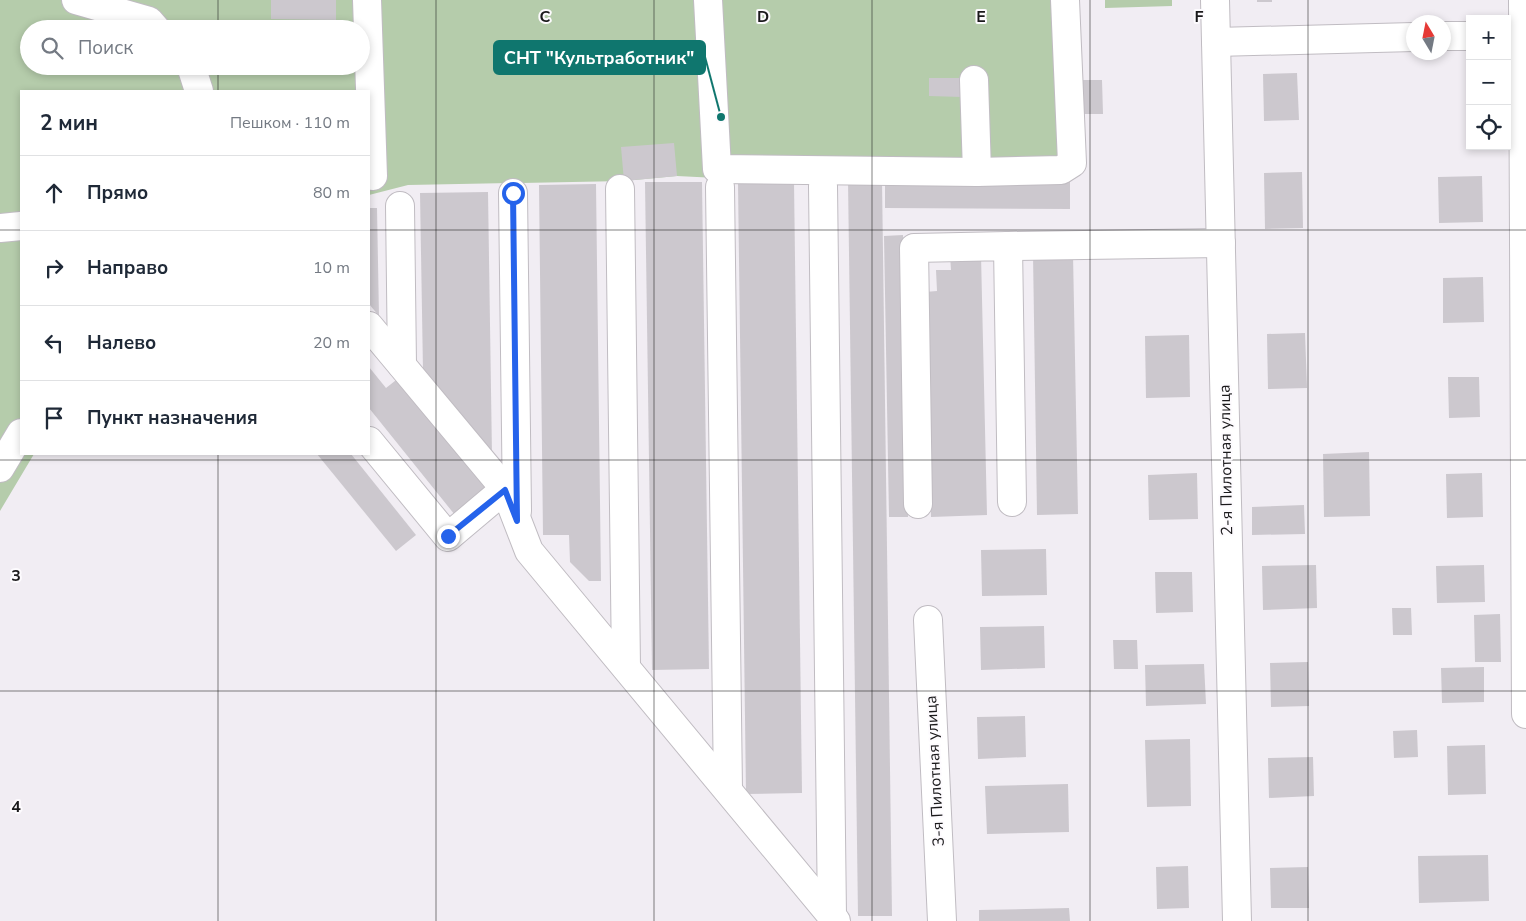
<!DOCTYPE html>
<html lang="ru">
<meta charset="utf-8">
<style>
:root{--surface:#fff;--page:#f2f2f3;--text:#1f2937;--muted:#747a83;--line:#e0e1e3}
body{margin:0;font-family:"Nunito Sans",sans-serif;background:var(--page);color:var(--text)}
.controls{position:absolute;right:15px;top:15px;display:grid;overflow:hidden;border-radius:0px;box-shadow:0 2px 8px #0003}
.controls button{width:45px;height:45px;display:grid;place-items:center;padding:0;border:0;border-bottom:1px solid var(--line);background:var(--surface);color:var(--text);font:25px sans-serif}
.compass{position:absolute;left:1406px;top:15px;width:45px;height:45px;border-radius:50%;background:var(--surface);box-shadow:0 2px 8px #0003;rotate:350deg}
.stop{position:absolute;width:15px;height:15px;margin:-11px;border:4px solid #2563eb;border-radius:50%;background:#fff}
.stop.end{background:#2563eb;border-color:#fff;box-shadow:0 1px 5px #0008}
.list{margin:0;padding:0;list-style:none}
h2{display:flex;justify-content:space-between;align-items:center;height:65px;margin:0;padding:0 20px;font-size:21px}
h2 small{font-size:16px;font-weight:400;color:var(--muted)}
.list li{display:grid;grid-template-columns:32px 1fr auto;gap:15px;align-items:center;box-sizing:border-box;height:75px;padding:0 20px;border-top:1px solid var(--line)}
.list b{display:block;font-size:19px;white-space:nowrap}
.list em{font-size:16px;font-style:normal;color:var(--muted)}
.icon{flex:none;width:28px;height:28px;fill:none;stroke:currentColor;stroke-width:2;stroke-linecap:round;stroke-linejoin:round}
.map{position:relative;flex:none;width:1526px;height:921px;overflow:hidden}
.search{position:absolute;background:var(--surface);box-shadow:0 2px 8px #0003;left:20px;top:20px;width:350px;height:55px;display:flex;align-items:center;gap:12px;box-sizing:border-box;padding:0 18px;border-radius:28px;color:var(--muted);font-size:19px}
.panel{position:absolute;background:var(--surface);box-shadow:0 2px 8px #0003;left:20px;top:90px;width:350px;height:365px;border-radius:0px}
.map>svg:first-child{display:block}
</style>
<div class="map">
<svg width="1526" height="921" viewBox="0 0 1526 921">
<rect width="100%" height="100%" fill="#f1edf3"/>
<g fill="#b5ccab" fill-rule="evenodd">
<path d="M 0,0 L 1070,0 L 1083,167 L 717,178 L 677,176 L 624,181 L 408,185 L 369,195 L 369,91 L 21,91 L 21,454 L 34,454 L 0,511 ZM 29,29 L 361,29 L 361,66 L 29,66 Z"/>
<path d="M 1105,0 L 1172,0 L 1172,6 L 1105,8 Z"/>
</g>
<g fill="#ccc8ce">
<path d="M 271,0 L 336,0 L 336,20 L 271,19 Z"/>
<rect x="1257" y="0" width="15" height="2"/>
<path d="M 1297,73 L 1299,120 L 1264,121 L 1263,74 Z"/>
<path d="M 929,78 L 962,78 L 962,97 L 929,96 Z"/>
<path d="M 1077,80 L 1102,80 L 1103,114 L 1078,114 Z"/>
<path d="M 674,143 L 677,176 L 624,181 L 621,147 Z"/>
<path d="M 1302,172 L 1303,228 L 1265,229 L 1264,173 Z"/>
<path d="M 1482,176 L 1483,222 L 1439,223 L 1438,177 Z"/>
<path d="M 848,180 L 882,180 L 892,916 L 858,916 Z"/>
<path d="M 885,180 L 1070,181 L 1070,209 L 885,208 Z"/>
<path d="M 645,182 L 702,182 L 709,669 L 652,670 Z"/>
<path d="M 794,182 L 802,793 L 746,794 L 738,183 Z"/>
<path d="M 596,184 L 601,581 L 589,581 L 570,562 L 569,535 L 543,535 L 539,185 Z"/>
<path d="M 488,192 L 492,456 L 423,371 L 420,193 Z"/>
<path d="M 369,208 L 377,208 L 379,316 L 369,304 Z"/>
<path d="M 903,235 L 908,517 L 889,517 L 884,236 Z"/>
<path d="M 1033,254 L 1073,254 L 1078,514 L 1037,515 Z"/>
<path d="M 950,255 L 981,255 L 987,515 L 931,517 L 925,292 L 937,291 L 936,270 L 951,270 Z"/>
<path d="M 1483,277 L 1484,322 L 1443,323 L 1443,278 Z"/>
<path d="M 1305,333 L 1307,388 L 1268,389 L 1267,334 Z"/>
<path d="M 1189,335 L 1190,397 L 1146,398 L 1145,336 Z"/>
<path d="M 369,367 L 386,388 L 400,377 L 494,493 L 459,520 L 369,408 Z"/>
<path d="M 1448,377 L 1479,377 L 1480,417 L 1449,418 Z"/>
<path d="M 1369,452 L 1370,516 L 1324,517 L 1323,454 Z"/>
<path d="M 317,454 L 351,454 L 416,535 L 396,551 Z"/>
<path d="M 1197,473 L 1198,519 L 1149,520 L 1148,475 Z"/>
<path d="M 1482,473 L 1483,517 L 1447,518 L 1446,474 Z"/>
<path d="M 1304,505 L 1305,534 L 1252,535 L 1252,507 Z"/>
<path d="M 1046,549 L 1047,595 L 982,596 L 981,550 Z"/>
<path d="M 1316,565 L 1317,608 L 1263,610 L 1262,566 Z"/>
<path d="M 1484,565 L 1485,602 L 1437,603 L 1436,566 Z"/>
<path d="M 1155,572 L 1192,572 L 1193,612 L 1156,613 Z"/>
<path d="M 1392,608 L 1411,608 L 1412,635 L 1393,635 Z"/>
<path d="M 1500,614 L 1501,662 L 1475,662 L 1474,615 Z"/>
<path d="M 1044,626 L 1045,668 L 981,670 L 980,627 Z"/>
<path d="M 1113,640 L 1137,640 L 1138,669 L 1114,669 Z"/>
<path d="M 1308,662 L 1309,706 L 1271,707 L 1270,663 Z"/>
<path d="M 1204,664 L 1206,704 L 1146,706 L 1145,665 Z"/>
<path d="M 1484,667 L 1484,702 L 1442,703 L 1441,668 Z"/>
<path d="M 1025,716 L 1026,757 L 978,759 L 977,717 Z"/>
<path d="M 1417,730 L 1418,757 L 1394,758 L 1393,731 Z"/>
<path d="M 1190,739 L 1191,806 L 1147,807 L 1145,740 Z"/>
<path d="M 1485,745 L 1486,794 L 1448,795 L 1447,746 Z"/>
<path d="M 1313,757 L 1314,796 L 1269,798 L 1268,758 Z"/>
<path d="M 1068,784 L 1069,832 L 987,834 L 985,786 Z"/>
<path d="M 1488,855 L 1489,901 L 1419,903 L 1418,856 Z"/>
<path d="M 1188,866 L 1189,908 L 1157,909 L 1156,867 Z"/>
<path d="M 1308,867 L 1309,908 L 1271,908 L 1270,868 Z"/>
<path d="M 1069,908 L 1070,921 L 979,921 L 979,910 Z"/>
</g>
<g fill="none" stroke-linecap="round" stroke-linejoin="round">
<defs>
<g id="minor">
<path d="M 76,0 L 149,21 L 156,29"/>
<path d="M 367,0 L 373,176"/>
<path d="M 708,0 L 717,169 L 977,172 L 1061,170 L 1072,163 L 1065,0"/>
<path d="M 1215,0 L 1237,921"/>
<path d="M 1523,0 L 1526,714"/>
<path d="M 1444,36 L 1470,36"/>
<path d="M 1216,42 L 1414,37"/>
<path d="M 191,66 L 199,91"/>
<path d="M 974,80 L 977,172"/>
<path d="M 823,186 L 832,916"/>
<path d="M 720,187 L 728,790"/>
<path d="M 620,189 L 626,667"/>
<path d="M 513,193 L 517,511"/>
<path d="M 400,206 L 402,365"/>
<path d="M 0,228 L 21,226"/>
<path d="M 1008,246 L 1221,243"/>
<path d="M 369,326 L 505,489 L 529,551 L 836,921"/>
<path d="M 369,441 L 448,537 L 505,489"/>
<path d="M 0,468 L 21,433"/>
<path d="M 918,504 L 914,248 L 1008,246 L 1012,502"/>
<path d="M 928,620 L 942,921"/>
</g>
</defs>
<use href="#minor" stroke="#c0bcc2" stroke-width="30"/>
<use href="#minor" stroke="#fff" stroke-width="28"/>
</g>
<g fill="none" stroke-linecap="round" stroke-linejoin="round">
<path stroke="#2563eb" stroke-width="6" d="M 448,536 L 505,490 L 517,521 L 513,193"/>
</g>
<path fill="none" stroke="#1a191b" stroke-width="1" stroke-opacity="0.55" d="M 218,0 L 218,29M 436,0 L 436,921M 654,0 L 654,921M 872,0 L 872,921M 1090,0 L 1090,921M 1308,0 L 1308,921M 218,66 L 218,91M 0,230 L 21,230M 369,230 L 1526,230M 218,454 L 218,921M 0,460 L 1526,460M 0,691 L 1526,691"/>
<g text-anchor="middle" dominant-baseline="central" stroke-width="4" stroke-linejoin="round" paint-order="stroke">
<g font-size="16" fill="#1a191b" stroke="#fdfbfe">
<text transform="translate(1226 460) rotate(-91)">2-я Пилотная улица</text>
<text transform="translate(935 771) rotate(-93)">3-я Пилотная улица</text>
</g>
</g>
<g font-size="16" text-anchor="middle" font-weight="bold" fill="#1a191b" stroke="#fdfbfe" stroke-width="4" stroke-linejoin="round" paint-order="stroke">
<text x="545" y="22">C</text>
<text x="763" y="22">D</text>
<text x="981" y="22">E</text>
<text x="1199" y="22">F</text>
<text x="16" y="581">3</text>
<text x="16" y="812">4</text>
</g>
<path fill="none" stroke="#0f766e" stroke-width="2" d="M721 117L705 57"/>
<circle fill="#0f766e" stroke="#fdfbfe" stroke-width="2" cx="721" cy="117" r="5"/>
<rect fill="#0f766e" stroke="#0f766e" stroke-width="2" x="494" y="41" width="211" height="33" rx="5"/>
<g font-size="18" text-anchor="middle" font-weight="bold" fill="#fff">
<text x="599" y="64">СНТ "Культработник"</text>
</g>
</svg>
<div class="controls">
<button>+</button>
<button>−</button>
<button><svg class="icon" aria-label="locate" viewBox="0 0 24 24"><circle cx="12" cy="12" r="6"/><path d="M12 2v4M12 18v4M2 12h4M18 12h4"/></svg></button>
</div>
<svg class="compass" viewBox="-18 -18 36 36"><path d="M0-13l5 13h-10z" fill="#e53935"/><path d="M0 13l5-13h-10z" fill="#747a83"/></svg>
<div class="stop" style="left:513px;top:193px"></div>
<div class="stop end" style="left:448px;top:536px"></div>
<div class="search"><svg class="icon" aria-label="search" viewBox="0 0 24 24"><circle cx="10" cy="10" r="6"/><path d="M15 15l6 6"/></svg>Поиск</div>
<section class="panel">
<h2>2 мин<small>Пешком · 110 m</small></h2>
<ul class="list">
<li><svg class="icon" aria-label="ahead" viewBox="0 0 24 24"><path d="M12 20V5M6 11l6-6 6 6"/></svg><div><b>Прямо</b></div><em>80 m</em></li>
<li><svg class="icon" aria-label="right" viewBox="0 0 24 24"><path d="M7 20v-9h11M14 6l5 5-5 5"/></svg><div><b>Направо</b></div><em>10 m</em></li>
<li><svg class="icon" aria-label="left" viewBox="0 0 24 24"><path d="M17 20v-9H6M10 6l-5 5 5 5"/></svg><div><b>Налево</b></div><em>20 m</em></li>
<li><svg class="icon" aria-label="arrive" viewBox="0 0 24 24"><path d="M6 21V4h12l-3 4 3 4H6"/></svg><div><b>Пункт назначения</b></div></li>
</ul>
</section>
</div>
